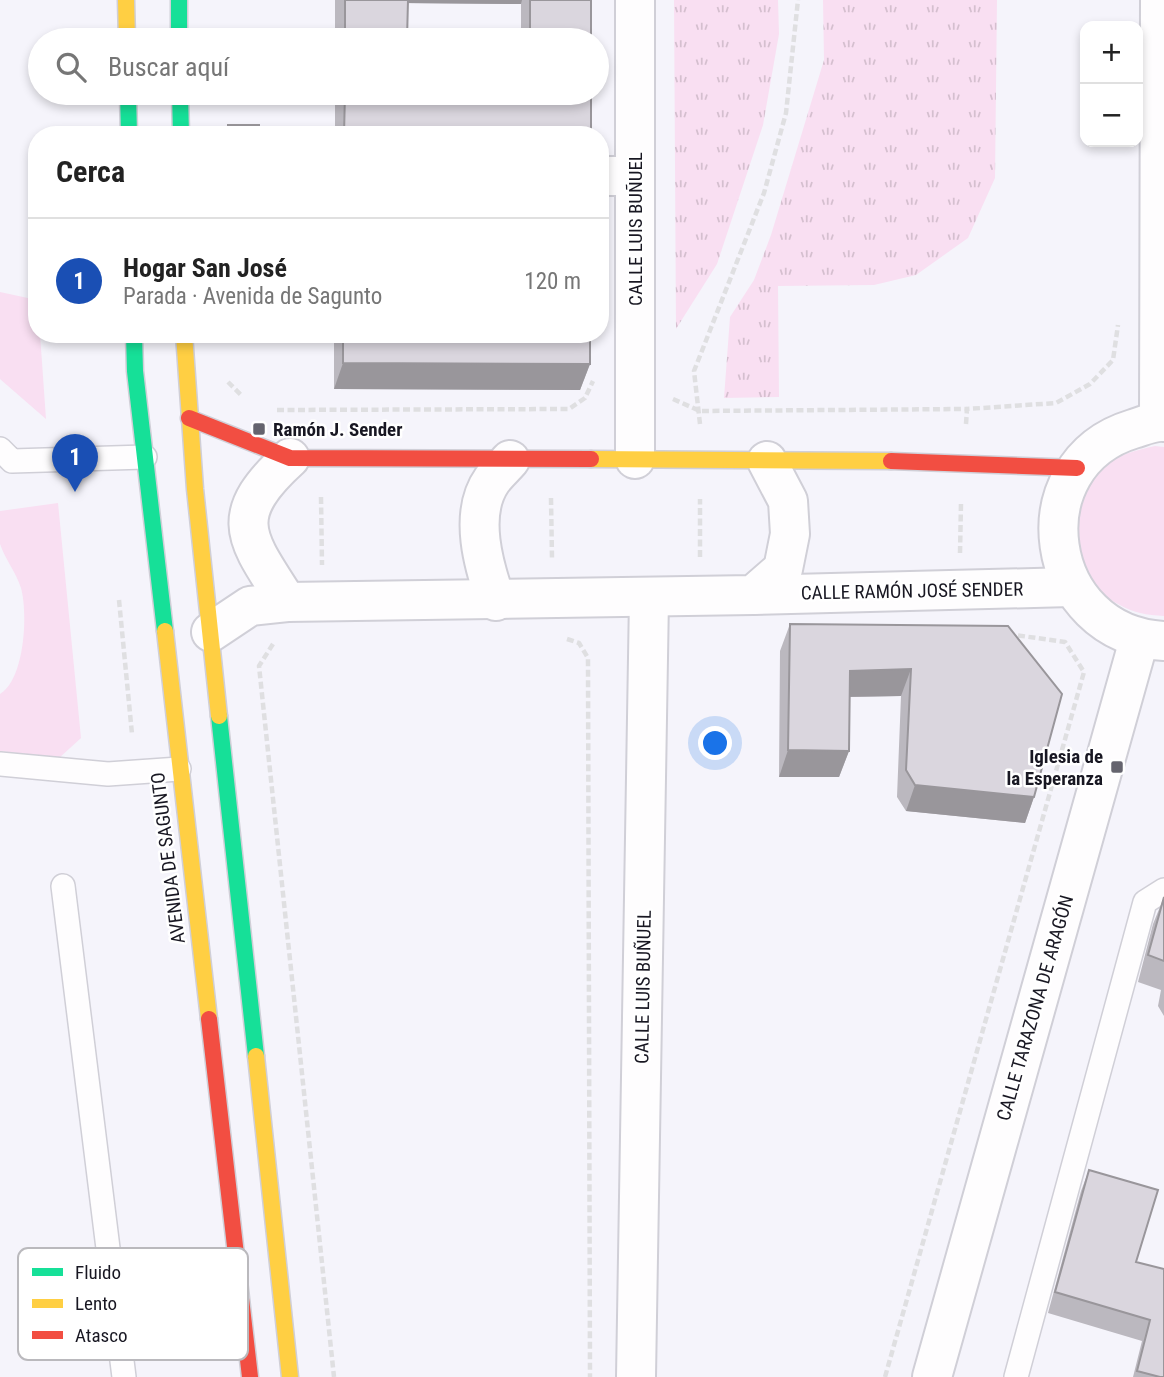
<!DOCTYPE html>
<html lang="es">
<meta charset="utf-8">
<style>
:root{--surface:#fff;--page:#f6f6f6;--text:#222;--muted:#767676;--line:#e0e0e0;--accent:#0f766e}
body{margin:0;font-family:"Roboto Condensed",sans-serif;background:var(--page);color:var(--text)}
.controls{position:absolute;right:21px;top:21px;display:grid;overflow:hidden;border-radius:14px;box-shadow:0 4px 10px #0003}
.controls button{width:63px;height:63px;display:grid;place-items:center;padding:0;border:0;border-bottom:2px solid var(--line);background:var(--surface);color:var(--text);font:35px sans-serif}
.you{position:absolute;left:716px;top:744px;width:24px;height:24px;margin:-18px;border:5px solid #fff;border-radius:50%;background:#1a73e8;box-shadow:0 0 0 10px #1a73e833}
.badge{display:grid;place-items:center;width:46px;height:46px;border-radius:50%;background:var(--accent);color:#fff;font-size:23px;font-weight:700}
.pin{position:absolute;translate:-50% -58px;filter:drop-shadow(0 2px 4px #0008)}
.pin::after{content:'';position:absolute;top:37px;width:24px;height:21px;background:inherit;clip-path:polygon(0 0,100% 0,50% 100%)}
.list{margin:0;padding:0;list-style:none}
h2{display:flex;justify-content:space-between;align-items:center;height:91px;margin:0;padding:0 28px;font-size:30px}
h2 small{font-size:23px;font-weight:400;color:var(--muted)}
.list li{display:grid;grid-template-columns:46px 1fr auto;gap:21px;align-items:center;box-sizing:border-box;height:126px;padding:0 28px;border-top:2px solid var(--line)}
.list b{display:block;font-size:26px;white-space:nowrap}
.list p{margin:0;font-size:23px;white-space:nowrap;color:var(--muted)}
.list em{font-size:23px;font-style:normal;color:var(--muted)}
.icon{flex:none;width:38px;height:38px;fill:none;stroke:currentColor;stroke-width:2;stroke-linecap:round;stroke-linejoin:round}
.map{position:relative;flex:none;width:1164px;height:1377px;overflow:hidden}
.search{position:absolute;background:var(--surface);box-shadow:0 4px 10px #0003;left:28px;top:28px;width:581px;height:77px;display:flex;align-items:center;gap:18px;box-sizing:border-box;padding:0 24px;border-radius:38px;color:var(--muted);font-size:26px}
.panel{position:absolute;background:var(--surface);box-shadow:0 4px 10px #0003;left:28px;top:126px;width:581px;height:217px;border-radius:28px}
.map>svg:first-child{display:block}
</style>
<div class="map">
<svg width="1164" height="1377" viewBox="0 0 1164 1377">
<defs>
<pattern id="park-tufts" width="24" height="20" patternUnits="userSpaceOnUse" patternTransform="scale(1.75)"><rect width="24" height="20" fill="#f9dff2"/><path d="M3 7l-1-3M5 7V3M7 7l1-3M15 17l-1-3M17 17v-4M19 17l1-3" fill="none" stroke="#d5bfcf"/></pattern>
</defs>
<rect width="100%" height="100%" fill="#f5f4fb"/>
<g fill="#f9dff2">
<path d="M 0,292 L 37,300 L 37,334 L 40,334 L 46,419 L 0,379 Z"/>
<path d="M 1155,446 L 1164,447 L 1164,616 C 1147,615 1133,613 1118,604 C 1067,577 1064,502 1105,466 C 1119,454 1137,450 1155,446 Z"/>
<path d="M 58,503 L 81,738 L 59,758 L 0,751 L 0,694 C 25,679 28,613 21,588 C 16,572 5,559 0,544 C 0,535 0,521 0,511 Z"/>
</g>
<g fill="url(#park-tufts)">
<path d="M 674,0 L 778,0 L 779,34 L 763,125 L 717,264 L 676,329 Z"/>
<path d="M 823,0 L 997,0 L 995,178 L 968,238 L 916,275 L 874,285 L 778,286 L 779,397 L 724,398 L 730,317 L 754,280 L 771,235 L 824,60 Z"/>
</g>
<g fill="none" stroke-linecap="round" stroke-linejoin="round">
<defs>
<g id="lane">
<path d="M 0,449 L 12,461 L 145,457"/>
<path d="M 0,764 L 108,774 L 179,769"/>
<path d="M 63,886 L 124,1377"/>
<path d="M 1016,1377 L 1145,902 L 1164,890"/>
</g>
<g id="street">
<path d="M 635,0 L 635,459"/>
<path d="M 600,176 L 635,176"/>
<path d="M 1159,421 L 1160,0"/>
<path d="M 1164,422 C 1154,421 1143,426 1133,429 C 1018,464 1042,635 1164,641"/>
<path d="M 753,595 L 1071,587"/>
<path d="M 496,601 C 484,567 468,514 492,480 C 497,473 504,467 510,460"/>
<path d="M 287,602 C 246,538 225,517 290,458"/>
<path d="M 211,632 L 250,606 L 287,602 L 753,595 L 783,569 L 790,534 L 788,501 L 767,461"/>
<path d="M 636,1377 L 649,598"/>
<path d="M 932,1377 L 1139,640"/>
</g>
<g id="fast">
<path d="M 179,0 L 179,40"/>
<path d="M 128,93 L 129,135"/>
<path d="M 180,93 L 181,135"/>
<path d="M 134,334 L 135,371 L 165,631"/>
<path d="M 219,716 L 256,1056"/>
</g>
<g id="slow">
<path d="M 126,0 L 127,40"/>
<path d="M 184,334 L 195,489 L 219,716"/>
<path d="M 591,459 L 891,461"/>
<path d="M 165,631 L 209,1019"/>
<path d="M 256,1056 L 290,1377"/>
</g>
<g id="jam">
<path d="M 189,418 L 290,458 L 591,459"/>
<path d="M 891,461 L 1077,468"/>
<path d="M 209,1019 L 250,1377"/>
</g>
</defs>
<use href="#lane" stroke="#d0cfd7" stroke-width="26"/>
<use href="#street" stroke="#d0cfd7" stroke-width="42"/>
<use href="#fast" stroke="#d0cfd7" stroke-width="19"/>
<use href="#slow" stroke="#d0cfd7" stroke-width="19"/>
<use href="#jam" stroke="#d0cfd7" stroke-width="19"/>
<g stroke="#dfdfe1" stroke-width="4.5" stroke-dasharray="7 3.5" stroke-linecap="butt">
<path d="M 228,382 L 241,395"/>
<path d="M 673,399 L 700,411 L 967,409"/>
<path d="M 277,410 L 569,409 L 585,398 L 593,381"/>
<path d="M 700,424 L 694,371 L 764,193 L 786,113 L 798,0"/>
<path d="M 966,424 L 967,409 L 1056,403 L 1090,384 L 1113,360 L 1118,325"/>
<path d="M 321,497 L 322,565"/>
<path d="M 551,498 L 552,559"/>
<path d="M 960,553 L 961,503"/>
<path d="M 700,557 L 700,499"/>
<path d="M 119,600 L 132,734"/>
<path d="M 567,639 L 579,643 L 588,658 L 590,1377"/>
<path d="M 273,644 L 259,666 L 334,1377"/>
<path d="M 885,1377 L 1084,672 L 1065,642 L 1008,634"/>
</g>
<use href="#lane" stroke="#fefdfe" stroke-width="23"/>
<use href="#street" stroke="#fefdfe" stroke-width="38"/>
<use href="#fast" stroke="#16e098" stroke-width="16"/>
<use href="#slow" stroke="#ffcf43" stroke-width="16"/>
<use href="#jam" stroke="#f24e42" stroke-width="16"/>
</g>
<g fill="#bbb8bf">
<path d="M 335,0 L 591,0 L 591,40 L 521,40 L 521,4 L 408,3 L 407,40 L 335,40 Z"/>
<rect x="335" y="93" width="256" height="42"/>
<path d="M 334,334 L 590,334 L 590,364 L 580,390 L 334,389 Z"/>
<path d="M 790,624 L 1008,626 L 1034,797 L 1025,823 L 906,811 L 897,797 L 901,696 L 850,697 L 849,751 L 839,777 L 779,777 L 780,651 Z"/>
<path d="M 1164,897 L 1164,1016 L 1158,1006 L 1161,990 L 1138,982 L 1153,924 Z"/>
<path d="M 1089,1170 L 1136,1262 L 1164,1377 L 1133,1377 L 1142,1341 L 1048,1313 L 1081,1191 Z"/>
</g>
<g fill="#99969b">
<path d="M 399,0 L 522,0 L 521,4 L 398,3 Z"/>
<path d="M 343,363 L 590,364 L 580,390 L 334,389 Z"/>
<path d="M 911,669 L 901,696 L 840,697 L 850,671 Z"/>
<path d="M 788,750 L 849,751 L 839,777 L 779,777 Z"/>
<path d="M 915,785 L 1034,797 L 1025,823 L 906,811 Z"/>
</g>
<g fill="#dad6de" stroke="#99969b" stroke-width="2">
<path d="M 345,0 L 408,0 L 407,40 L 345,40 Z"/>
<rect x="530" y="0" width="61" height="40"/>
<path d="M 345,93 L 591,93 L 591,135 L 344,135 Z"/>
<rect x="228" y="125" width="31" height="10"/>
<path d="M 343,334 L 590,334 L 590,364 L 343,363 Z"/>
<path d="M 790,624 L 1008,626 L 1062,694 L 1034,797 L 915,785 L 906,770 L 911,669 L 850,671 L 849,751 L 788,750 Z"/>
<path d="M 1164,897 L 1164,961 L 1148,955 Z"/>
<path d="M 1089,1170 L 1158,1190 L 1136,1262 L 1164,1269 L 1164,1377 L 1160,1377 L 1137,1371 L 1150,1320 L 1055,1292 Z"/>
</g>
<g fill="#65646e" stroke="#fff" stroke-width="2.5">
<rect x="252" y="422" width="14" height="14" rx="3.5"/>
<rect x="1110" y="760" width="14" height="14" rx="3.5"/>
</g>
<g text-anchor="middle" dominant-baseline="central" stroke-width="5" stroke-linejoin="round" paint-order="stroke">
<g font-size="19" fill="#181722" stroke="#fff">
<text transform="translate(635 229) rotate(-90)">CALLE LUIS BUÑUEL</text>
<text transform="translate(912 591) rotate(-1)">CALLE RAMÓN JOSÉ SENDER</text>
<text transform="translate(168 858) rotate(-97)">AVENIDA DE SAGUNTO</text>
<text transform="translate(643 987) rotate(-89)">CALLE LUIS BUÑUEL</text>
<text transform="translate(1035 1008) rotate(-74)">CALLE TARAZONA DE ARAGÓN</text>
</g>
<g font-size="19" font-weight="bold" fill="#181722" stroke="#fff" text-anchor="start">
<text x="273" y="429">Ramón J. Sender</text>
<text x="1103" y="756" text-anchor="end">Iglesia de<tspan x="1103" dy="22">la Esperanza</tspan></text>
</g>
</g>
<rect x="18" y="1248" width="230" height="112" rx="10" fill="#fff" stroke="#bab9bd" stroke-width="2"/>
<rect x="32" y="1268" width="31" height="8" fill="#16e098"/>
<rect x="32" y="1299" width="31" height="9" fill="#ffcf43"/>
<rect x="32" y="1331" width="31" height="8" fill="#f24e42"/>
<g font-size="19" fill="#181722">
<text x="75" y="1279">Fluido</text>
<text x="75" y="1310">Lento</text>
<text x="75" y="1342">Atasco</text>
</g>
</svg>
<div class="controls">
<button>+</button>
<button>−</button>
</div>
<div class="you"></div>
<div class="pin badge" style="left:75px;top:492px;background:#1a4fb4">1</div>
<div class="search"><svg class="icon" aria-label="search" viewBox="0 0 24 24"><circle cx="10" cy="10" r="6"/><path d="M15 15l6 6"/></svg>Buscar aquí</div>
<section class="panel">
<h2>Cerca<small></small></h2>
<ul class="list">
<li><span class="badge" style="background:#1a4fb4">1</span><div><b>Hogar San José</b><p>Parada · Avenida de Sagunto</p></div><em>120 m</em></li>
</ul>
</section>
</div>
